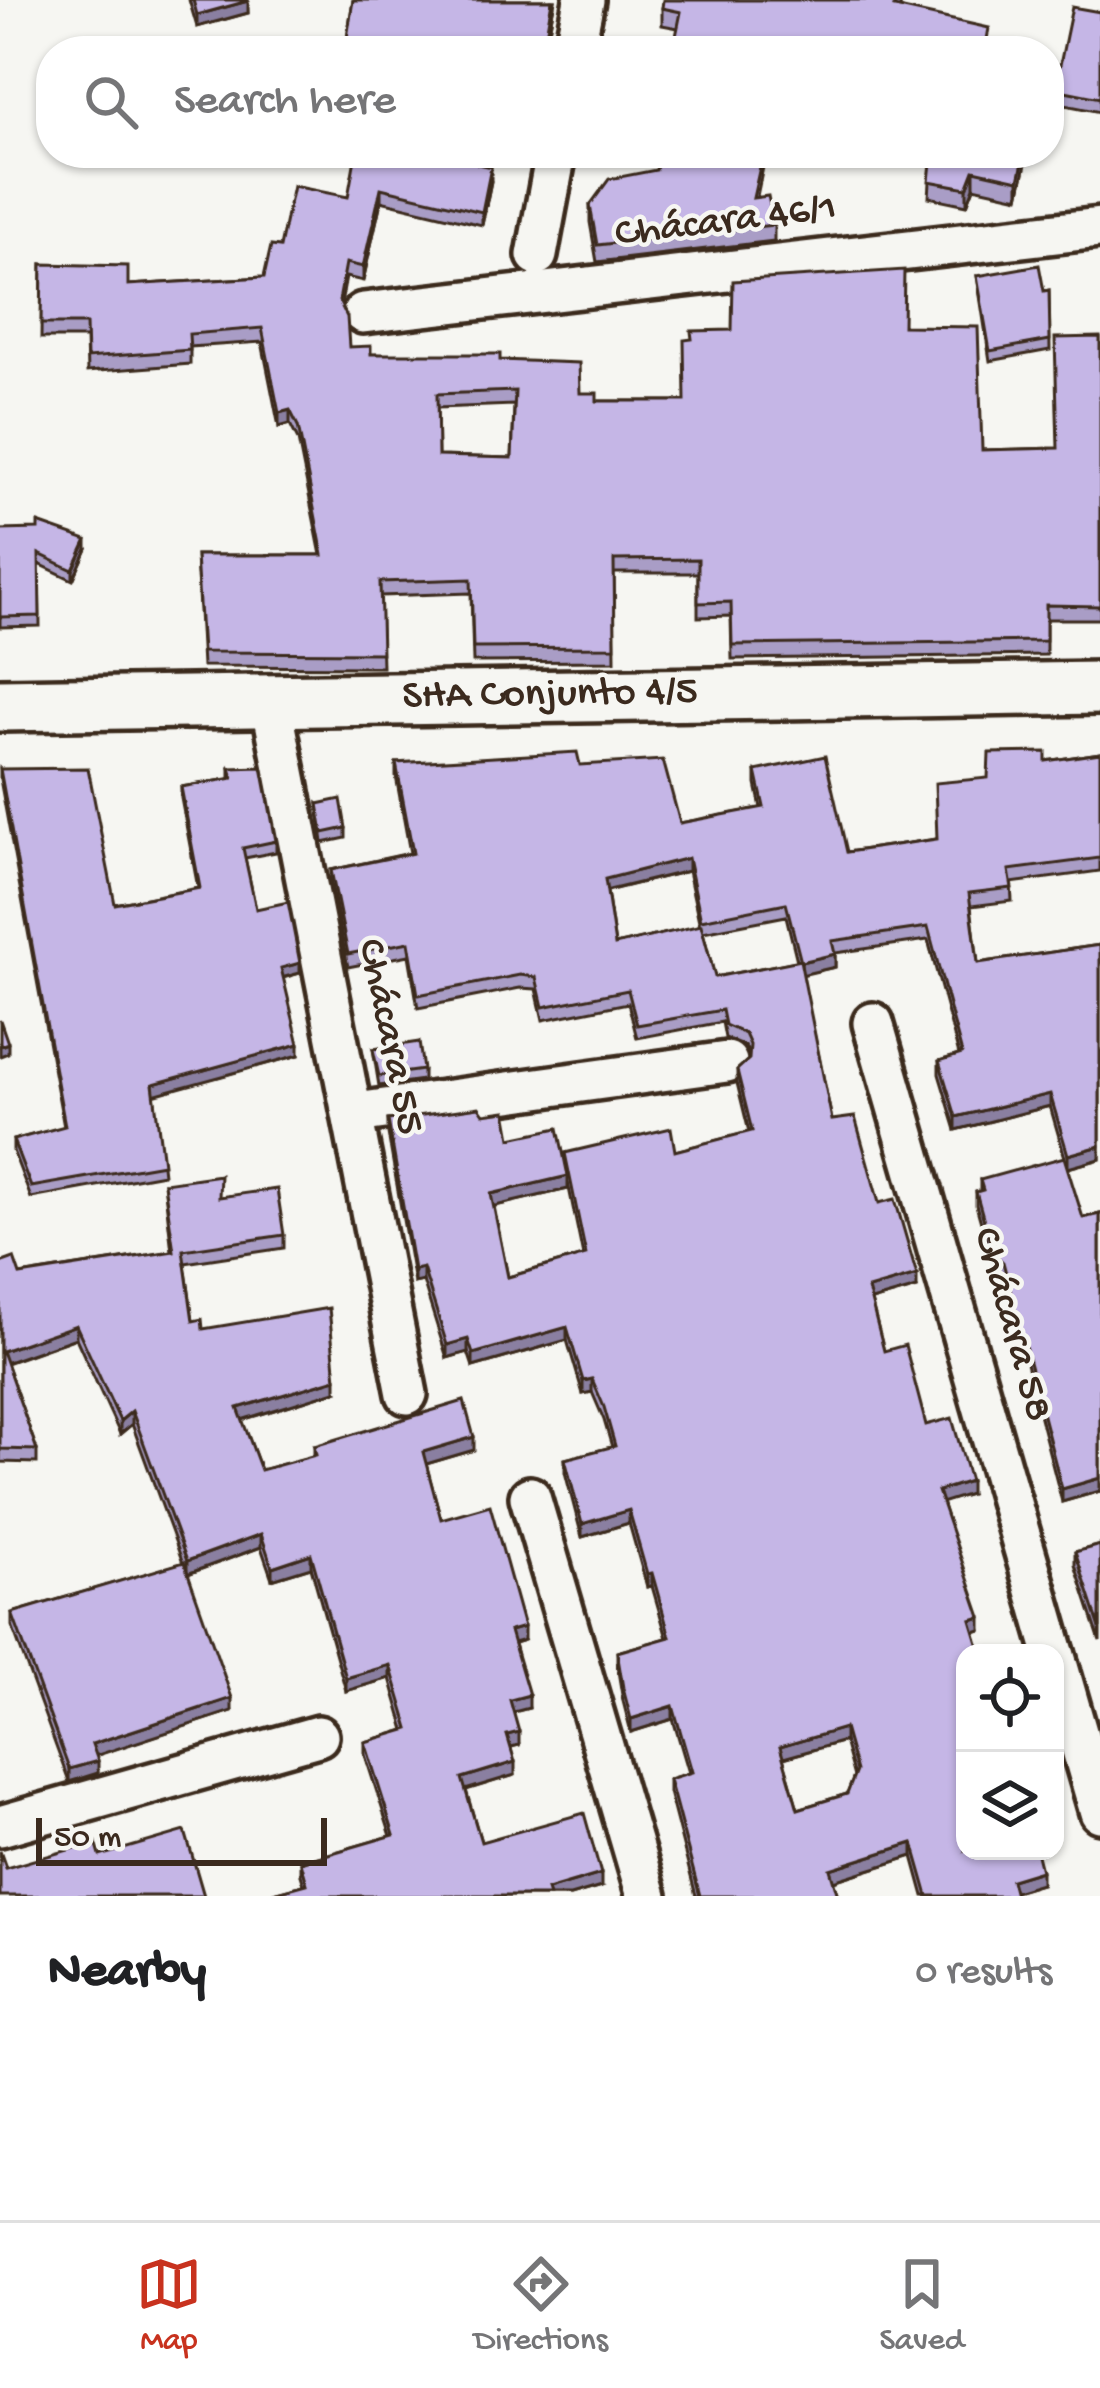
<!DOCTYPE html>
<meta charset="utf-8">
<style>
:root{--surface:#fff;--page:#f2f2f2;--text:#202124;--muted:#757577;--line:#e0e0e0;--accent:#c8321e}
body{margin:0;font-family:"Gochi Hand",sans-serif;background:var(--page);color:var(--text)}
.controls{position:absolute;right:36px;bottom:36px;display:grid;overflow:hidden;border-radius:24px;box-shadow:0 3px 9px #0004}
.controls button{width:108px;height:108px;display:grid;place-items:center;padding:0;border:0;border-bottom:3px solid var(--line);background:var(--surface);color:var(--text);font:60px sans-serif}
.scale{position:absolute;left:36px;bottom:30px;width:291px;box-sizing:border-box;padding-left:12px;border:6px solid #3b2a1e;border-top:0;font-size:33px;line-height:42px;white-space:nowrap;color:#3b2a1e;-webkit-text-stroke:9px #f6f6f2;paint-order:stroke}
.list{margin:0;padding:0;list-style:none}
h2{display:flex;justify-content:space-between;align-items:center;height:156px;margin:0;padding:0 48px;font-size:51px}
h2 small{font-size:39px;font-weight:400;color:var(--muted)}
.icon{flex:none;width:66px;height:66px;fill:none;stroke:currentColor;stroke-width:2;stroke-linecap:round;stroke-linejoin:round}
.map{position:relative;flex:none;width:1100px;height:1896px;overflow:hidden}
.search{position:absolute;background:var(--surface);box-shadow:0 3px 9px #0004;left:36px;right:36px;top:36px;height:132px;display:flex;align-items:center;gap:30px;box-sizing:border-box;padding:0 42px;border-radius:48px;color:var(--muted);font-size:45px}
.sheet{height:324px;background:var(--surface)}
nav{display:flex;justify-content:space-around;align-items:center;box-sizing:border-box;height:168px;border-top:3px solid var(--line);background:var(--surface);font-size:33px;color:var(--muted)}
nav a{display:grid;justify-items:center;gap:6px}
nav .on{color:var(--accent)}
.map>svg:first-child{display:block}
</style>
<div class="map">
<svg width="1100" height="1896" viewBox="0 0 1100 1896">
<rect width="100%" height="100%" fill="#f6f6f2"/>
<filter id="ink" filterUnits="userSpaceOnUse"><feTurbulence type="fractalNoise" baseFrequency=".00833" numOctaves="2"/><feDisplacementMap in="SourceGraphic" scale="24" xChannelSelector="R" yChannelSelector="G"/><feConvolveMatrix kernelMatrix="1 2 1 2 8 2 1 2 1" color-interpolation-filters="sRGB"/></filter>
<g filter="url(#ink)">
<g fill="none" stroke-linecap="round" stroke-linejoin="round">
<defs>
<g id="minor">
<path d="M 574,51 L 584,0"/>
<path d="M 537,255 L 556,153"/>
<path d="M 363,313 L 1100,228"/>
<path d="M 271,701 L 407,1394"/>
<path d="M 873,1023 L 1054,1653"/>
<path d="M 356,1113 L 727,1062"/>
<path d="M 530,1497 L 647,1896"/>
<path d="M 1055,1656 L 1100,1812"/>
<path d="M 0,1826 L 318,1736"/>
</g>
<path id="tertiary" d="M 0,705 L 1100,688"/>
</defs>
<use href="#minor" stroke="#3b2a1e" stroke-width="48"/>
<use href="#tertiary" stroke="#3b2a1e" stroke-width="60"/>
<use href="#minor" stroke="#f6f6f2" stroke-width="39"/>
<use href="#tertiary" stroke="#f6f6f2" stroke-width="51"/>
</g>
<g fill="#a99dc6" stroke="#3b2a1e" stroke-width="3" fill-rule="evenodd">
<path d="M 189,0 L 247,0 L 248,13 L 197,27 Z"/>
<path d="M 353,0 L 555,0 L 545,51 L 345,51 Z"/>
<path d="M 901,0 L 900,8 L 989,45 L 678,28 L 662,25 L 662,8 Z"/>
<path d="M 1100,12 L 1100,112 L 1055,103 L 1055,89 Z"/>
<path d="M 932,153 L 1028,153 L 1019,197 L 974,187 L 967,205 L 929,197 Z"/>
<path d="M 480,165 L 491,181 L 482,225 L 381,201 L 363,281 L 346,277 L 341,304 L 349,347 L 371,354 L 500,360 L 597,401 L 685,401 L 904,326 L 982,450 L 1058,448 L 1100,337 L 1100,619 L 1046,619 L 1046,655 L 732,659 L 731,616 L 698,617 L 698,573 L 614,573 L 615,661 L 473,662 L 471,593 L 380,596 L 382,667 L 202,666 L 196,555 L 321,555 L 298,440 L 290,424 L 279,427 L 262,342 L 190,347 L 190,364 L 87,372 L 86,338 L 41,338 L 42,264 L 128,285 L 264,277 L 280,247 L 348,197 ZM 514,405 L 512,458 L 438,456 L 437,408 Z"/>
<path d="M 656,170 L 757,198 L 774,225 L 774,241 L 597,262 L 590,222 L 590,205 Z"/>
<path d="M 977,276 L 1044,291 L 1049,290 L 1050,350 L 990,361 Z"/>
<path d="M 0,530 L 87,549 L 73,580 L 39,564 L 40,626 L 0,627 Z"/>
<path d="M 1100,753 L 1100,871 L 1011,883 L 1012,901 L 971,906 L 978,963 L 1100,945 L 1100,1159 L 1068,1168 L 1050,1106 L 956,1130 L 939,1074 L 939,1061 L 959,1055 L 928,940 L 835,953 L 835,967 L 802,974 L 832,1120 L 879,1203 L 917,1288 L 871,1301 L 884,1351 L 926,1425 L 970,1494 L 942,1502 L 981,1630 L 974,1632 L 1041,1884 L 1014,1892 L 1015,1896 L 924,1896 L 913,1856 L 833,1881 L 838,1896 L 696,1896 L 669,1792 L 669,1779 L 689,1773 L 673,1719 L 631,1732 L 623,1701 L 617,1665 L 617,1652 L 667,1638 L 652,1586 L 647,1587 L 629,1523 L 582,1537 L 565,1472 L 565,1459 L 612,1447 L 604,1420 L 592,1392 L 583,1394 L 567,1340 L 473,1367 L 468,1352 L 447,1358 L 423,1281 L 414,1283 L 388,1133 L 388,1120 L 484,1114 L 511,1138 L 565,1160 L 675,1151 L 749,1132 L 737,1083 L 737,1070 L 749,1059 L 749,1055 L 745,1046 L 725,1038 L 722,1022 L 637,1038 L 628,1003 L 543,1020 L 536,989 L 520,988 L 418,1008 L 409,955 L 348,967 L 331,883 L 331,870 L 410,853 L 396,776 L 396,763 L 580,765 L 680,823 L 761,808 L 756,784 L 756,771 L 847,852 L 936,839 L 988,778 L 1046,761 ZM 688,871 L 700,926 L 615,945 L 607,891 ZM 786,916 L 797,961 L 715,977 L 703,932 ZM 568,1183 L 583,1256 L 508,1277 L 494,1206 L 568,1189 ZM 844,1741 L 854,1777 L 847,1794 L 798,1809 L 783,1758 Z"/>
<path d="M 230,768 L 276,841 L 276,852 L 245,858 L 256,909 L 300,973 L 283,978 L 299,1055 L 154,1094 L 163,1174 L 31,1198 L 13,1151 L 13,1140 L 64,1127 L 0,779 L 0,769 L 115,904 L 198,888 L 181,798 L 181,787 L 230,779 Z"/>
<path d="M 318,804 L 346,828 L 346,838 L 323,843 Z"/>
<path d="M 373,1049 L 423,1070 L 423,1080 L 379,1086 Z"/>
<path d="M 980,1180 L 1083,1218 L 1100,1214 L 1100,1491 L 1062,1502 L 1003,1275 L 993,1266 L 976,1205 L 976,1192 L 980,1191 Z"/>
<path d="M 164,1183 L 220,1197 L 284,1235 L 284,1248 L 185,1263 L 193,1321 L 203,1329 L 336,1391 L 242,1420 L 261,1470 L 314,1456 L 314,1446 L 474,1450 L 426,1464 L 441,1519 L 524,1640 L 514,1643 L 529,1708 L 513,1712 L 519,1745 L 511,1747 L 515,1775 L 466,1790 L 481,1842 L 601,1887 L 570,1896 L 263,1896 L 304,1885 L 301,1875 L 301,1862 L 391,1836 L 365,1755 L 365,1742 L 405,1730 L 390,1678 L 346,1691 L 311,1567 L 272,1579 L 261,1547 L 188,1574 L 232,1711 L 96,1755 L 98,1773 L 69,1782 L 12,1626 L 12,1613 L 183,1563 L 132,1424 L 120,1434 L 76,1338 L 6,1363 L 37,1450 L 37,1463 L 0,1462 L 0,1263 L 20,1275 L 172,1251 Z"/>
<path d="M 1100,1545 L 1100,1641 L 1075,1565 L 1075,1552 Z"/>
</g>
<g fill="#8a7fa1" stroke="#3b2a1e" stroke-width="3">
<path d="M 552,0 L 555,0 L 545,51 L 545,40 Z"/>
<path d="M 248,1 L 248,13 L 197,27 L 197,15 Z"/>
<path d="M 763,153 L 766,153 L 753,215 L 753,198 Z"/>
<path d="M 1025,153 L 1028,153 L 1019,197 L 1019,180 Z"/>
<path d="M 491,167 L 491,181 L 482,225 L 482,212 Z"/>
<path d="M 974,170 L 974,187 L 967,205 L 967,188 Z"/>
<path d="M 381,188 L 381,201 L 363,281 L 363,267 Z"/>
<path d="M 290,410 L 290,424 L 279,427 L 279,413 Z"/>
<path d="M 87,540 L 87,549 L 73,580 L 73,570 Z"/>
<path d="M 688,858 L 688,871 L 605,891 L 605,879 Z"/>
<path d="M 835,954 L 835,967 L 801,975 L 801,962 Z"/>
<path d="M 300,963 L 300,973 L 281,978 L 281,968 Z"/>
<path d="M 8,1043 L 8,1053 L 0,1056 L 0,1046 Z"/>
<path d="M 299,1044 L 299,1055 L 153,1095 L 153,1084 Z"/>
<path d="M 1050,1094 L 1050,1106 L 956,1130 L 956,1117 Z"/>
<path d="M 1100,1146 L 1100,1159 L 1068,1168 L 1068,1155 Z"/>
<path d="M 568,1176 L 568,1189 L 491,1207 L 491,1194 Z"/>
<path d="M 423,1268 L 423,1281 L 414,1283 L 414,1270 Z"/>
<path d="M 917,1275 L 917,1288 L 868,1302 L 868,1289 Z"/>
<path d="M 76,1325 L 76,1338 L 2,1364 L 2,1351 Z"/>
<path d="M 567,1327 L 567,1340 L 473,1367 L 473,1354 Z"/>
<path d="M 468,1339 L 468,1352 L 447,1358 L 447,1345 Z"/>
<path d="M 336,1379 L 336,1391 L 238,1421 L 238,1408 Z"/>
<path d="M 592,1379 L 592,1392 L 583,1394 L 583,1381 Z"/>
<path d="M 132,1411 L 132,1424 L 120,1434 L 120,1421 Z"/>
<path d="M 474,1437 L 474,1450 L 423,1465 L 423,1452 Z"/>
<path d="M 1100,1478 L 1100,1491 L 1062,1502 L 1062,1489 Z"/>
<path d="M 970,1481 L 970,1494 L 938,1504 L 938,1491 Z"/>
<path d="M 629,1510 L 629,1523 L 582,1537 L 582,1524 Z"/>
<path d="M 261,1534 L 261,1547 L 187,1574 L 187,1561 Z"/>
<path d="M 311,1554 L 311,1567 L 272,1579 L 272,1567 Z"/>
<path d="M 652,1573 L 652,1586 L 647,1587 L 647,1574 Z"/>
<path d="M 981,1617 L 981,1630 L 971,1633 L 971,1620 Z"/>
<path d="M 524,1627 L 524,1640 L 510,1644 L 510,1631 Z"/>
<path d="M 390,1665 L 390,1678 L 346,1691 L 346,1678 Z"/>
<path d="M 529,1695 L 529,1708 L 510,1713 L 510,1700 Z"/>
<path d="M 232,1698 L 232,1711 L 92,1757 L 92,1744 Z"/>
<path d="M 673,1706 L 673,1719 L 631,1732 L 631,1719 Z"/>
<path d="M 844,1728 L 844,1741 L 780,1759 L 780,1747 Z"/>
<path d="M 519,1732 L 519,1745 L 507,1748 L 507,1735 Z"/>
<path d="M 98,1761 L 98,1773 L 69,1782 L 69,1769 Z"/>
<path d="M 515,1762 L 515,1775 L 462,1791 L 462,1778 Z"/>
<path d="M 913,1843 L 913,1856 L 830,1882 L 830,1869 Z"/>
<path d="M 1041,1871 L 1041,1884 L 1011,1893 L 1011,1880 Z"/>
<path d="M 601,1874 L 601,1887 L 570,1896 L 547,1896 L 547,1890 Z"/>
</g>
<g fill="#c5b6e6" stroke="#3b2a1e" stroke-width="3" fill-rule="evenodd">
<path d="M 193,0 L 247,0 L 248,1 L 197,15 Z"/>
<path d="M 353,0 L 552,0 L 545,40 L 536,38 L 534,51 L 345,51 Z"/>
<path d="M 663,0 L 896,0 L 894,7 L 989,28 L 985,51 L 673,51 L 681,12 L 662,8 Z"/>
<path d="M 1072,7 L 1100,12 L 1100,98 L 1055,89 Z"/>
<path d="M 356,153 L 480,153 L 478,164 L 491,167 L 482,212 L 381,188 L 363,267 L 346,263 L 339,301 L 347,317 L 349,347 L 371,346 L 371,354 L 500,354 L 500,360 L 579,363 L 580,393 L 597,393 L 597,401 L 685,401 L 684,340 L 692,339 L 691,331 L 732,330 L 733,281 L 904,270 L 903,326 L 978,327 L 982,450 L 1058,448 L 1055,338 L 1100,337 L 1100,606 L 1046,605 L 1046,641 L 732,645 L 731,602 L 698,603 L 698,559 L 614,560 L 615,647 L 473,648 L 471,579 L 380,582 L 382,653 L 202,652 L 196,555 L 323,555 L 298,426 L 290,410 L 279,413 L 262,328 L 189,334 L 190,350 L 87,358 L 86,324 L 41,324 L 42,264 L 128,266 L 128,285 L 264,277 L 271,246 L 280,247 L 293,186 L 348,197 ZM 515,391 L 512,458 L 438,456 L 437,394 Z"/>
<path d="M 660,153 L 763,153 L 753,198 L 768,196 L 774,225 L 597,245 L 590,205 L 609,179 L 656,170 Z"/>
<path d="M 932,153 L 1025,153 L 1019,180 L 974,170 L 967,188 L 929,181 Z"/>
<path d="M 1039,265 L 1044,291 L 1049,290 L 1050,340 L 990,351 L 977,276 Z"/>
<path d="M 38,523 L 87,540 L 73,570 L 39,554 L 40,616 L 0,617 L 0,530 L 38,529 Z"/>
<path d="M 577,752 L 580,765 L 663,760 L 680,823 L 764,807 L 756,771 L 825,756 L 847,852 L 937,839 L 935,783 L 988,778 L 989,753 L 1046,752 L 1046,761 L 1100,753 L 1100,858 L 1009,870 L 1012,888 L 969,893 L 978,963 L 1100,945 L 1100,1146 L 1068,1155 L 1050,1094 L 956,1117 L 939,1061 L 962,1054 L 928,927 L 832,941 L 835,954 L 801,962 L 786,903 L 701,920 L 688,858 L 605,879 L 615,945 L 701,925 L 715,977 L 800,960 L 832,1120 L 855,1117 L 879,1203 L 895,1199 L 917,1275 L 868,1289 L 884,1351 L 905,1345 L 926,1425 L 952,1418 L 970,1481 L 938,1491 L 981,1617 L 971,1620 L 981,1653 L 965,1653 L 965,1851 L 1036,1851 L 1041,1871 L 1011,1880 L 1015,1896 L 928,1896 L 913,1843 L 830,1869 L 838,1896 L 700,1896 L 669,1779 L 692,1772 L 673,1706 L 631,1719 L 623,1688 L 617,1652 L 670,1637 L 652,1573 L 647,1574 L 629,1510 L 582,1524 L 565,1459 L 615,1446 L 604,1407 L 592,1379 L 583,1381 L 567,1327 L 473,1354 L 468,1339 L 447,1345 L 423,1268 L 414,1270 L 388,1120 L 479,1107 L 484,1114 L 506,1111 L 511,1138 L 558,1128 L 568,1176 L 491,1194 L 508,1277 L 586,1255 L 565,1153 L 671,1128 L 675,1151 L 752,1131 L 737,1070 L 749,1059 L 750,1045 L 745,1034 L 725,1025 L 722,1010 L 637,1025 L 628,990 L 543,1007 L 536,977 L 520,975 L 418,995 L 409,942 L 348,954 L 331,870 L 413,853 L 396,763 ZM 844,1728 L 856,1771 L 847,1794 L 798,1809 L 780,1747 Z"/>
<path d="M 262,767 L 276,841 L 243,848 L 256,909 L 288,902 L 300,963 L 281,968 L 299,1044 L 153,1084 L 163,1164 L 31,1187 L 13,1140 L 65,1126 L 0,769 L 88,768 L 115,904 L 200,888 L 181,787 L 233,778 L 230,768 Z"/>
<path d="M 341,799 L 346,828 L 323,833 L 318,804 Z"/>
<path d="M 0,1020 L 8,1043 L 0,1046 Z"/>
<path d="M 419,1042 L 423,1070 L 379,1076 L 373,1049 Z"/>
<path d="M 1064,1157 L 1083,1218 L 1100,1214 L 1100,1478 L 1062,1489 L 1003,1262 L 993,1253 L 976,1192 L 983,1190 L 980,1180 Z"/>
<path d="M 220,1175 L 219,1197 L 277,1189 L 284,1235 L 183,1250 L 193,1321 L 202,1319 L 203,1329 L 329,1308 L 336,1379 L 238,1408 L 261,1470 L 316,1455 L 314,1446 L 464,1401 L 474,1437 L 423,1452 L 441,1519 L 490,1505 L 524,1627 L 510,1631 L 529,1695 L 510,1700 L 519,1732 L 507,1735 L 515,1762 L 462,1778 L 481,1842 L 584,1813 L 601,1874 L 547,1890 L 549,1896 L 263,1896 L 307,1884 L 301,1862 L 394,1835 L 365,1742 L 409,1729 L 390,1665 L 346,1678 L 311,1554 L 272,1567 L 261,1534 L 187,1561 L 132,1411 L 120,1421 L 76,1325 L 2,1351 L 37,1450 L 0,1449 L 0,1263 L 14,1258 L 20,1275 L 174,1251 L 164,1183 Z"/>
<path d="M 1100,1545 L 1100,1628 L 1075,1552 Z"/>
<path d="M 184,1562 L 232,1698 L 92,1744 L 98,1761 L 69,1769 L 12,1613 Z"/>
<path d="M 185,1831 L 204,1896 L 0,1896 L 0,1851 L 6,1868 L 96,1842 L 100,1856 Z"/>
</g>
</g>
<g text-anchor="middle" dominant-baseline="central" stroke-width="9" stroke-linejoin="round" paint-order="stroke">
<g font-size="42" fill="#3b2a1e" stroke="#f6f6f2">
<text transform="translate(726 223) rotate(-7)">Chácara 46/1</text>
<text transform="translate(550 696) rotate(-1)">SHA Conjunto 4/5</text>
<text transform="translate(388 1037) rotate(78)">Chácara 55</text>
<text transform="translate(1010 1325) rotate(74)">Chácara 58</text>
</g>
</g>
</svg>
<div class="controls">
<button><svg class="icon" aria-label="locate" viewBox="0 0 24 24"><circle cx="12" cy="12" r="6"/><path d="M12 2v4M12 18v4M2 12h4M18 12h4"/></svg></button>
<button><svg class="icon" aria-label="layers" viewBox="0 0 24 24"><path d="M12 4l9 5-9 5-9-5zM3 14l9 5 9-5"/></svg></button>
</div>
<div class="scale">50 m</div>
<div class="search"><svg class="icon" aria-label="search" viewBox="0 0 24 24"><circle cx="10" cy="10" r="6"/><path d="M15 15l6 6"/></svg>Search here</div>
</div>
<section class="sheet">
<h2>Nearby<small>0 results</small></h2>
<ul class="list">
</ul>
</section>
<nav>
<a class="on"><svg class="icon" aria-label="map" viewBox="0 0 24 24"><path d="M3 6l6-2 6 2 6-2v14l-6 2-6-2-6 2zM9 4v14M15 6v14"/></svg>Map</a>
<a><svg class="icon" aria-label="directions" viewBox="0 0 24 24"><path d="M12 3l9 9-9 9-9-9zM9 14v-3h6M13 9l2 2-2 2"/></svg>Directions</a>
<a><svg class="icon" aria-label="saved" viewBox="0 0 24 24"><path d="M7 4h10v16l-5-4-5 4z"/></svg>Saved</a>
</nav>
